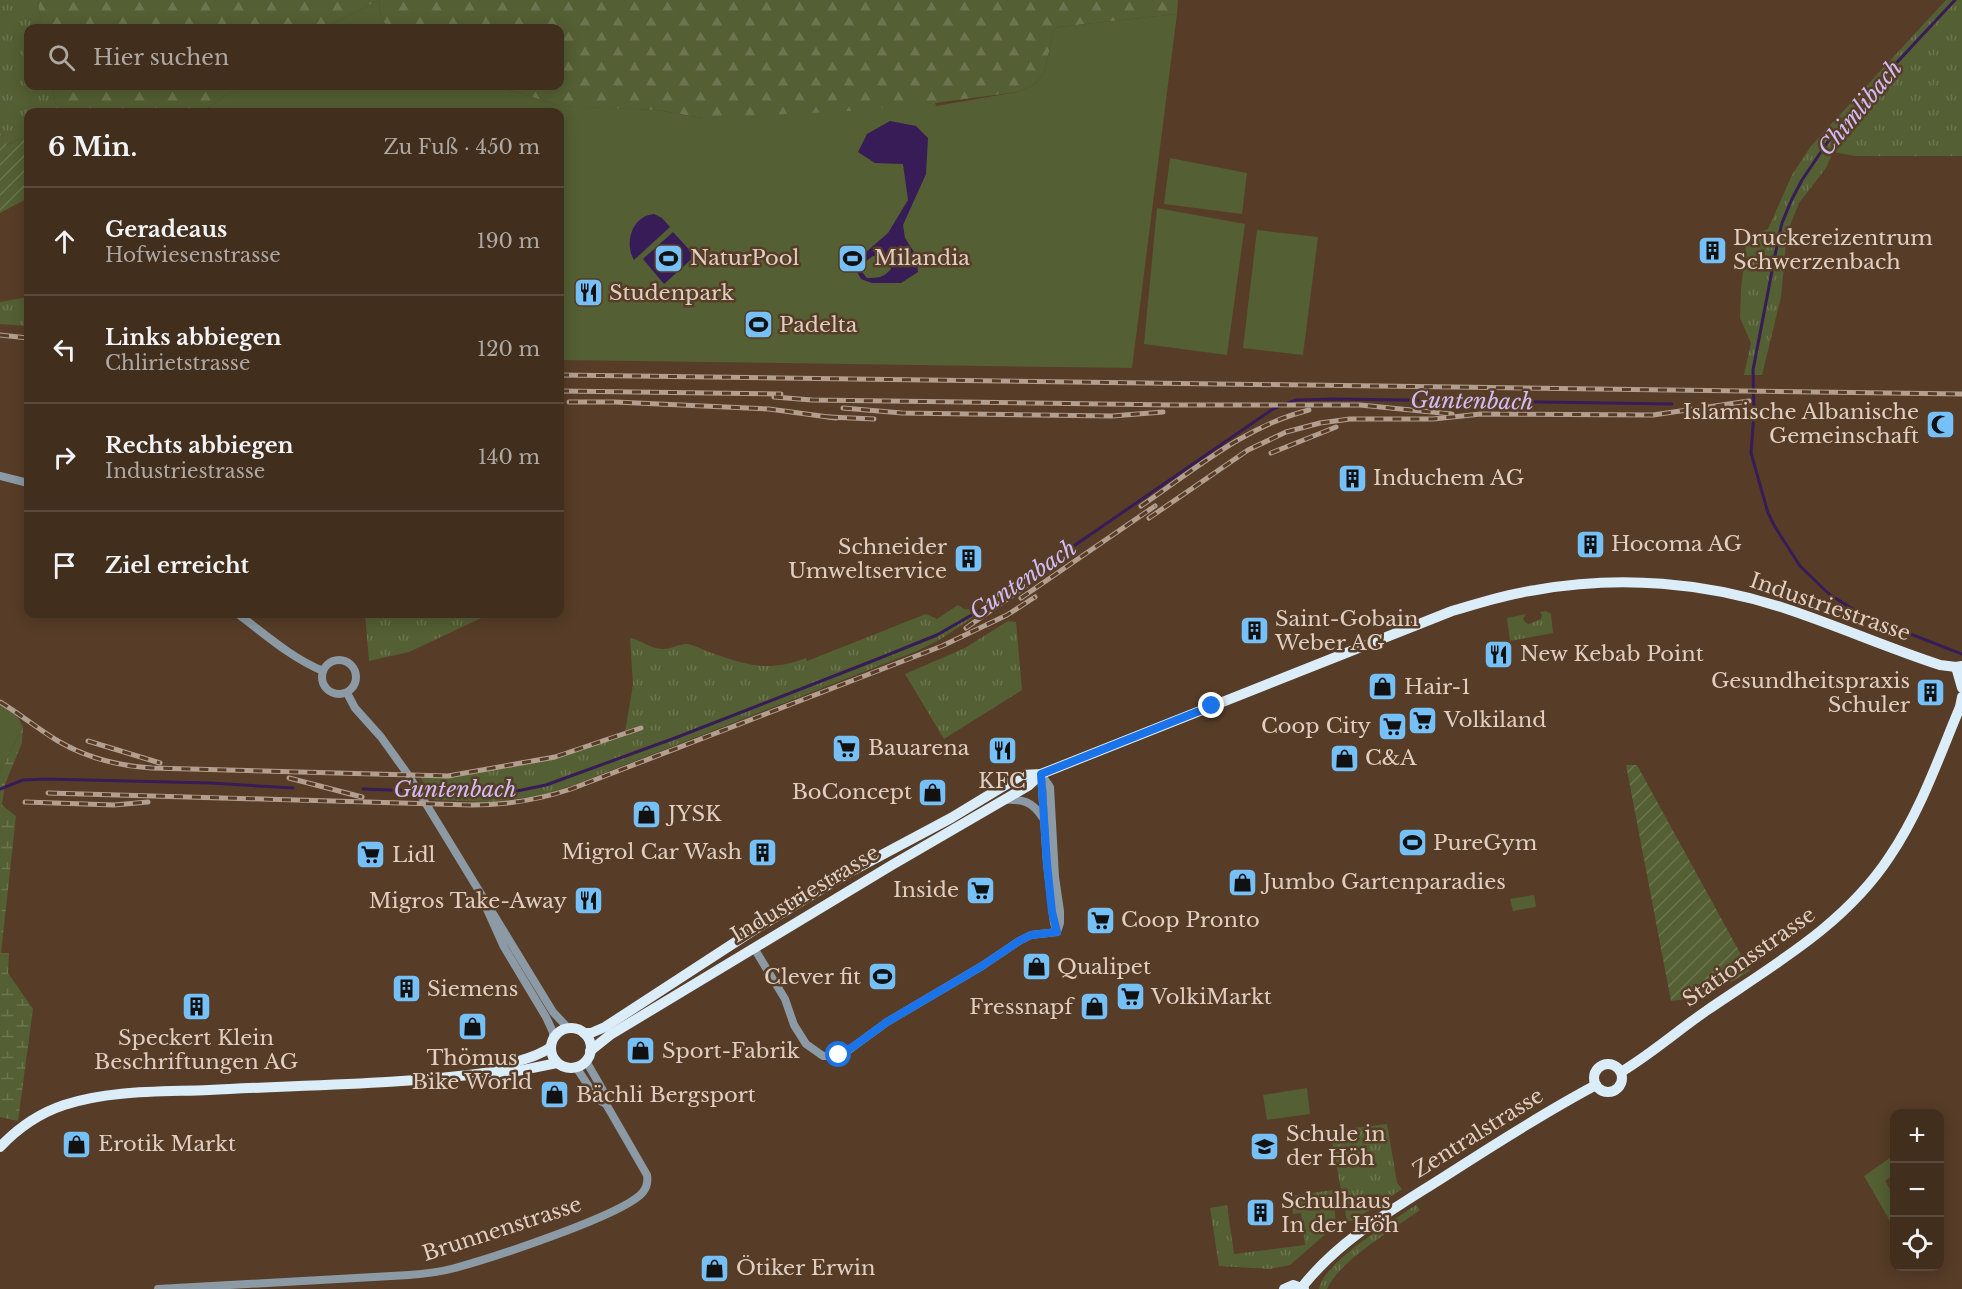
<!DOCTYPE html>
<html lang="de">
<meta charset="utf-8">
<style>
:root{--surface:#412e1d;--page:#483626;--text:#f1f3f6;--muted:#aea8a4;--line:#5a4a3b}
body{margin:0;font-family:"Libre Baskerville",serif;background:var(--page);color:var(--text)}
.controls{position:absolute;right:18px;bottom:18px;display:grid;overflow:hidden;border-radius:12px;box-shadow:0 3px 15px #0003}
.controls button{width:54px;height:54px;display:grid;place-items:center;padding:0;border:0;border-bottom:2px solid var(--line);background:var(--surface);color:var(--text);font:30px sans-serif}
.stop{position:absolute;width:18px;height:18px;margin:-14px;border:4px solid #1a73e8;border-radius:50%;background:#fff}
.stop.end{background:#1a73e8;border-color:#fff;box-shadow:0 2px 6px #0008}
.list{margin:0;padding:0;list-style:none}
h2{display:flex;justify-content:space-between;align-items:center;height:78px;margin:0;padding:0 24px;font-size:26px}
h2 small{font-size:20px;font-weight:400;color:var(--muted)}
.list li{display:grid;grid-template-columns:39px 1fr auto;gap:18px;align-items:center;box-sizing:border-box;height:108px;padding:0 24px;border-top:2px solid var(--line)}
.list b{display:block;font-size:22px;white-space:nowrap}
.list p{margin:0;font-size:20px;white-space:nowrap;color:var(--muted)}
.list em{font-size:20px;font-style:normal;color:var(--muted)}
.icon{flex:none;width:33px;height:33px;fill:none;stroke:currentColor;stroke-width:2;stroke-linecap:round;stroke-linejoin:round}
.map{position:relative;flex:none;width:1962px;height:1289px;overflow:hidden}
.search{position:absolute;background:var(--surface);box-shadow:0 3px 15px #0003;left:24px;top:24px;width:540px;height:66px;display:flex;align-items:center;gap:15px;box-sizing:border-box;padding:0 21px;border-radius:12px;color:var(--muted);font-size:22px}
.panel{position:absolute;background:var(--surface);box-shadow:0 3px 15px #0003;left:24px;top:108px;width:540px;height:510px;border-radius:12px}
.map>svg:first-child{display:block}
</style>
<div class="map">
<svg width="1962" height="1289" viewBox="0 0 1962 1289">
<defs>
<pattern id="grass-tufts" width="24" height="20" patternUnits="userSpaceOnUse" patternTransform="scale(1.5)"><rect width="24" height="20" fill="#545f33"/><path d="M3 7l-1-3M5 7V3M7 7l1-3M15 17l-1-3M17 17v-4M19 17l1-3" fill="none" stroke="#6c754f"/></pattern>
<pattern id="forest-firs" width="22" height="20" patternUnits="userSpaceOnUse" patternTransform="scale(1.5)"><rect width="22" height="20" fill="#545f33"/><path d="M5 1l3.5 6h-7zM16 11l3.5 6h-7z" fill="#6c754f"/></pattern>
<pattern id="wetland-marsh" width="20" height="14" patternUnits="userSpaceOnUse" patternTransform="scale(1.5)"><rect width="20" height="14" fill="#545f33"/><path d="M1 5h8M5 5V1M11 12h8M15 12V8" fill="none" stroke="#6c754f"/></pattern>
<pattern id="garden-furrows" width="10" height="10" patternUnits="userSpaceOnUse" patternTransform="scale(1.5)"><rect width="10" height="10" fill="#545f33"/><path d="M-1 1l2-2M0 10L10 0M9 11l2-2" fill="none" stroke="#6c754f"/></pattern>
</defs>
<rect width="100%" height="100%" fill="#573d27"/>
<g fill="url(#grass-tufts)">
<path d="M 0,0 L 38,0 L 42,28 L 28,28 L 28,86 L 52,86 L 57,112 L 28,112 L 28,135 L 6,145 L 0,132 Z"/>
<path d="M 1946,0 L 1962,0 L 1962,156 L 1855,156 L 1833,152 L 1826,168 L 1799,203 L 1787,233 L 1781,297 L 1762,375 L 1744,375 L 1751,343 L 1740,318 L 1741,289 L 1747,237 L 1768,229 L 1792,175 L 1811,146 Z"/>
<path d="M 28,297 L 28,326 L 0,324 L 0,302 Z"/>
<path d="M 958,605 L 964,609 L 983,611 L 939,640 L 917,651 L 571,786 L 543,795 L 492,802 L 434,800 L 420,777 L 454,775 L 555,757 L 625,732 L 633,685 L 630,638 C 642,640 649,649 663,649 C 671,649 679,644 686,644 C 693,644 705,651 712,653 C 749,666 768,672 806,658 L 807,661 L 926,614 L 937,619 Z"/>
<path d="M 1546,611 L 1551,614 L 1553,633 L 1510,641 L 1507,618 L 1526,614 L 1523,619 L 1526,623 L 1529,624 L 1541,619 L 1542,615 L 1540,612 Z"/>
<path d="M 365,614 L 490,614 L 409,652 L 369,661 Z"/>
<path d="M 1008,621 L 1016,622 L 1022,690 L 944,739 L 905,674 L 965,648 Z"/>
<path d="M 1387,1124 L 1397,1183 L 1402,1189 L 1353,1221 L 1347,1221 L 1330,1131 Z"/>
<path d="M 1333,1190 L 1336,1225 L 1290,1265 L 1270,1269 L 1219,1266 L 1210,1208 L 1227,1205 L 1234,1254 L 1305,1245 L 1301,1213 L 1293,1214 L 1290,1196 Z"/>
<path d="M 1416,1205 L 1420,1210 C 1394,1229 1340,1260 1327,1289 L 1319,1289 C 1324,1261 1393,1221 1416,1205 Z"/>
</g>
<g fill="url(#forest-firs)">
<path d="M 38,0 L 378,0 L 326,28 L 42,28 Z"/>
<path d="M 380,0 L 1178,0 L 1177,14 L 1058,27 L 1054,29 L 1044,74 L 1034,85 L 1017,92 L 935,103 L 941,151 L 736,118 L 702,118 L 657,110 L 572,107 L 561,106 L 496,86 L 560,86 L 560,28 L 388,28 C 382,19 377,12 380,0 Z"/>
<path d="M 52,86 L 239,86 L 202,112 L 57,112 Z"/>
</g>
<path fill="url(#wetland-marsh)" d="M 23,727 L 22,743 L 5,784 L 2,805 L 16,816 L 1,953 L 9,953 L 8,973 L 33,1009 L 18,1121 L 0,1117 L 0,772 Z"/>
<g fill="#545f33">
<path d="M 378,0 L 380,0 C 377,12 382,19 388,28 L 326,28 Z"/>
<path d="M 1177,14 L 1132,368 L 560,360 L 560,112 L 202,112 L 239,86 L 496,86 L 561,106 L 657,110 L 702,118 L 849,111 L 935,103 L 936,106 L 1017,92 L 1034,85 L 1044,74 L 1054,29 L 1058,27 Z"/>
<path d="M 1170,158 L 1247,173 L 1242,214 L 1164,204 Z"/>
<path d="M 1157,208 L 1245,224 L 1227,355 L 1144,344 Z"/>
<path d="M 1257,230 L 1318,237 L 1303,355 L 1243,348 Z"/>
<path d="M 0,705 L 17,716 L 23,727 L 0,772 Z"/>
<path d="M 1534,895 L 1536,907 L 1513,911 L 1510,899 Z"/>
<path d="M 1307,1088 L 1310,1114 L 1267,1120 L 1263,1095 Z"/>
<path d="M 1894,1155 L 1894,1175 L 1885,1181 L 1894,1196 L 1894,1228 L 1864,1176 Z"/>
</g>
<g fill="url(#garden-furrows)">
<path d="M 0,132 L 7,145 L 28,135 L 28,198 L 0,213 Z"/>
<path d="M 1626,765 L 1637,765 L 1750,971 L 1705,997 L 1671,1001 Z"/>
</g>
<g fill="#371c57" fill-rule="evenodd">
<path d="M 890,121 L 916,126 L 928,138 L 926,174 L 903,225 L 905,238 L 916,255 L 918,272 L 901,283 L 872,283 L 861,279 L 856,270 L 866,252 L 888,233 L 908,200 L 903,164 L 875,163 L 858,152 L 867,134 ZM 873,256 L 882,256 L 889,262 L 891,269 C 883,278 878,278 867,278 L 862,272 L 865,262 Z"/>
<path d="M 654,214 L 662,218 L 670,227 L 634,260 C 626,247 629,225 644,217 C 647,215 650,215 654,214 Z"/>
<path d="M 673,232 L 695,256 L 664,284 L 643,259 Z"/>
</g>
<g fill="none" stroke-linecap="round" stroke-linejoin="round">
<g stroke="#371c57" stroke-width="3">
<path d="M 1955,0 L 1888,72 L 1827,143 L 1802,180 L 1791,201 L 1782,223 L 1777,245 L 1753,370 L 1754,414 L 1751,453 L 1768,513 L 1775,527 L 1800,566 L 1829,594 L 1862,615 L 1962,654"/>
<path d="M 0,789 L 23,780 L 45,779 L 210,783 L 293,788"/>
<path d="M 363,789 L 472,793 L 512,792 L 546,785 L 675,738 L 880,658 L 937,635 L 982,609 L 1273,409 L 1296,400 L 1334,399 L 1672,404"/>
</g>
<g stroke="#8b9aa4" stroke-width="8">
<path d="M 0,476 L 28,483"/>
<path d="M 238,614 C 265,634 291,658 323,671"/>
<circle cx="339" cy="677" r="17"/>
<path d="M 347,693 L 355,708 L 381,737 L 409,776 L 553,1012 L 568,1028"/>
<path d="M 1041,774 L 1050,787 L 1055,877 L 1060,911 L 1060,923 L 1057,932"/>
<path d="M 1041,774 L 1047,864 L 1054,923 L 1057,931"/>
<path d="M 1004,800 C 1023,799 1032,801 1043,818"/>
<path d="M 486,907 L 504,947 L 546,1017 L 553,1032 L 553,1039"/>
<path d="M 754,948 L 785,999 L 794,1025 L 806,1044 L 823,1056 L 831,1056 L 846,1052 L 887,1022 L 982,966 L 1019,941 L 1031,935 L 1057,932"/>
<path d="M 576,1067 L 597,1099 L 606,1104"/>
<path d="M 158,1289 L 409,1275 C 425,1274 440,1272 455,1268 C 488,1259 625,1215 643,1192 C 647,1187 648,1181 647,1175 L 606,1104 L 605,1094 L 586,1061"/>
</g>
<g stroke="#dcedfa" stroke-width="10">
<path d="M 1956,667 L 1962,688"/>
<circle cx="571" cy="1048" r="20"/>
<path d="M 584,1033 L 591,1033 L 605,1027 L 754,930 L 848,873 L 951,818 L 1022,775 L 1041,774 L 1452,611 C 1480,603 1507,594 1536,590 C 1619,575 1706,582 1787,609 C 1838,626 1888,648 1940,665 L 1956,667 L 1962,666"/>
<path d="M 590,1051 L 610,1035 L 892,865 L 1028,786 L 1041,774"/>
<circle cx="1608" cy="1078" r="14"/>
<path d="M 492,1072 C 510,1060 532,1061 551,1047"/>
<path d="M 1621,1072 C 1651,1054 1677,1031 1706,1011 C 1773,965 1845,925 1890,856 C 1921,810 1939,757 1960,707 L 1962,697"/>
<path d="M 0,1147 C 17,1129 40,1113 64,1105 C 110,1090 161,1092 209,1090 C 303,1085 399,1085 492,1072 L 503,1074 L 557,1063"/>
<path d="M 1302,1287 C 1341,1238 1394,1209 1447,1175 C 1495,1144 1545,1112 1596,1085"/>
<path d="M 1284,1289 L 1293,1285 L 1304,1289"/>
</g>
<defs>
<g id="rail">
<path d="M 0,335 L 28,338"/>
<path d="M 560,375 L 1962,394"/>
<path d="M 560,391 L 781,394"/>
<path d="M 774,397 L 812,400 L 1172,405 L 1360,405 L 1452,414"/>
<path d="M 569,402 L 615,402 L 769,409 L 836,418"/>
<path d="M 843,408 L 902,413 L 1112,416 L 1163,412"/>
<path d="M 829,417 L 874,419"/>
<path d="M 1271,453 L 1336,427"/>
<path d="M 1141,506 C 1194,470 1245,426 1309,410"/>
<path d="M 1149,518 L 1248,450 L 1286,432 L 1320,423 L 1350,419 L 1433,419 L 1481,414 L 1653,415 L 1749,401"/>
<path d="M 1021,598 L 1155,506"/>
<path d="M 966,628 L 1027,585"/>
<path d="M 0,702 C 20,714 38,729 58,741 C 87,758 118,766 152,768 L 448,776 L 555,757 L 641,728"/>
<path d="M 88,741 L 160,763"/>
<path d="M 289,778 L 362,797"/>
<path d="M 48,793 L 471,805 C 506,805 538,800 571,789 L 942,646 L 1007,615 L 1035,597"/>
<path d="M 25,802 L 114,805 L 148,802"/>
</g>
</defs>
<use href="#rail" stroke="#b39f90" stroke-width="5"/>
<use href="#rail" stroke="#573d27" stroke-width="3" stroke-dasharray="9" stroke-linecap="butt"/>
</g>
<g fill="none" stroke-linecap="round" stroke-linejoin="round">
<path stroke="#1a73e8" stroke-width="8" d="M 839,1055 L 854,1046 L 887,1022 L 982,966 L 1019,941 L 1031,935 L 1057,932 L 1052,912 L 1047,864 L 1041,774 L 1212,706"/>
</g>
<defs>
<symbol id="building-square" viewBox="-11 -11 22 22"><rect x="-9" y="-9" width="18" height="18" rx="4" fill="#75c0f6" stroke="#573d27"/><path d="M-4-6H4V6H1V3H-1V6H-4ZM-2.5-4.3h1.7v1.8h-1.7ZM.8-4.3h1.7v1.8H.8ZM-2.5-1h1.7V.8h-1.7ZM.8-1h1.7V.8H.8Z" fill="#111"/></symbol>
<symbol id="stadium-square" viewBox="-11 -11 22 22"><rect x="-9" y="-9" width="18" height="18" rx="4" fill="#75c0f6" stroke="#573d27"/><path d="M0-5a6.5 5 0 1 0 0 10a6.5 5 0 1 0 0-10ZM-3.5-1.8h7v3.6h-7Z" fill="#111"/></symbol>
<symbol id="restaurant-square" viewBox="-11 -11 22 22"><rect x="-9" y="-9" width="18" height="18" rx="4" fill="#75c0f6" stroke="#573d27"/><path d="M-5-6h1v4h1v-4h1v4h1v-4h1v5L-1.5 .5V6h-2V.5L-5-1ZM5-6V6H3V1.5H1.5Q1.5-4 5-6Z" fill="#111"/></symbol>
<symbol id="mosque-square" viewBox="-11 -11 22 22"><rect x="-9" y="-9" width="18" height="18" rx="4" fill="#75c0f6" stroke="#573d27"/><path d="M3.5-4.9A6 6 0 1 0 3.5 4.9A5 5 0 1 1 3.5-4.9Z" fill="#111"/></symbol>
<symbol id="shop-square" viewBox="-11 -11 22 22"><rect x="-9" y="-9" width="18" height="18" rx="4" fill="#75c0f6" stroke="#573d27"/><path d="M-5-2.5h2.3a2.7 3.5 0 0 1 5.4 0H5L5.5 6h-11ZM-1.5-2.5h3a1.5 2.3 0 0 0-3 0Z" fill="#111"/></symbol>
<symbol id="supermarket-square" viewBox="-11 -11 22 22"><rect x="-9" y="-9" width="18" height="18" rx="4" fill="#75c0f6" stroke="#573d27"/><path d="M-6-5.5h2.5l.6 2H6L4.5 2H-2.5L-4.4-4H-6ZM-1.5 3.2a1.3 1.3 0 1 0 .1 0ZM3 3.2a1.3 1.3 0 1 0 .1 0Z" fill="#111"/></symbol>
<symbol id="school-square" viewBox="-11 -11 22 22"><rect x="-9" y="-9" width="18" height="18" rx="4" fill="#75c0f6" stroke="#573d27"/><path d="M0-5L7-2L0 1L-7-2ZM-4 1L0 2.5L4 1V4Q0 6-4 4Z" fill="#111"/></symbol>
</defs>
<g fill-rule="evenodd">
<use href="#building-square" x="1696" y="234" width="33" height="33"/>
<use href="#stadium-square" x="652" y="242" width="33" height="33"/>
<use href="#stadium-square" x="836" y="242" width="33" height="33"/>
<use href="#restaurant-square" x="572" y="276" width="33" height="33"/>
<use href="#stadium-square" x="742" y="308" width="33" height="33"/>
<use href="#mosque-square" x="1924" y="408" width="33" height="33"/>
<use href="#building-square" x="1336" y="462" width="33" height="33"/>
<use href="#building-square" x="1574" y="528" width="33" height="33"/>
<use href="#building-square" x="952" y="542" width="33" height="33"/>
<use href="#building-square" x="1238" y="614" width="33" height="33"/>
<use href="#restaurant-square" x="1482" y="638" width="33" height="33"/>
<use href="#shop-square" x="1366" y="670" width="33" height="33"/>
<use href="#building-square" x="1914" y="676" width="33" height="33"/>
<use href="#supermarket-square" x="1406" y="704" width="33" height="33"/>
<use href="#supermarket-square" x="1376" y="710" width="33" height="33"/>
<use href="#supermarket-square" x="830" y="732" width="33" height="33"/>
<use href="#restaurant-square" x="986" y="734" width="33" height="33"/>
<use href="#shop-square" x="1328" y="742" width="33" height="33"/>
<use href="#shop-square" x="916" y="776" width="33" height="33"/>
<use href="#shop-square" x="630" y="798" width="33" height="33"/>
<use href="#stadium-square" x="1396" y="826" width="33" height="33"/>
<use href="#building-square" x="746" y="836" width="33" height="33"/>
<use href="#supermarket-square" x="354" y="838" width="33" height="33"/>
<use href="#shop-square" x="1226" y="866" width="33" height="33"/>
<use href="#supermarket-square" x="964" y="874" width="33" height="33"/>
<use href="#restaurant-square" x="572" y="884" width="33" height="33"/>
<use href="#supermarket-square" x="1084" y="904" width="33" height="33"/>
<use href="#shop-square" x="1020" y="950" width="33" height="33"/>
<use href="#stadium-square" x="866" y="960" width="33" height="33"/>
<use href="#building-square" x="390" y="972" width="33" height="33"/>
<use href="#supermarket-square" x="1114" y="980" width="33" height="33"/>
<use href="#building-square" x="180" y="990" width="33" height="33"/>
<use href="#shop-square" x="1078" y="990" width="33" height="33"/>
<use href="#shop-square" x="456" y="1010" width="33" height="33"/>
<use href="#shop-square" x="624" y="1034" width="33" height="33"/>
<use href="#shop-square" x="538" y="1078" width="33" height="33"/>
<use href="#shop-square" x="60" y="1128" width="33" height="33"/>
<use href="#school-square" x="1248" y="1130" width="33" height="33"/>
<use href="#building-square" x="1244" y="1196" width="33" height="33"/>
<use href="#shop-square" x="698" y="1252" width="33" height="33"/>
</g>
<g text-anchor="middle" dominant-baseline="central" stroke-width="5" stroke-linejoin="round" paint-order="stroke">
<g font-size="21" fill="#dfcec1" stroke="#573d27" text-anchor="start">
<text x="1733" y="238">Druckereizentrum<tspan x="1733" dy="24">Schwerzenbach</tspan></text>
<text x="690" y="258">NaturPool</text>
<text x="874" y="258">Milandia</text>
<text x="609" y="293">Studenpark</text>
<text x="779" y="325">Padelta</text>
<text x="1919" y="412" text-anchor="end">Islamische Albanische<tspan x="1919" dy="24">Gemeinschaft</tspan></text>
<text x="1373" y="478">Induchem AG</text>
<text x="1611" y="544">Hocoma AG</text>
<text x="947" y="547" text-anchor="end">Schneider<tspan x="947" dy="24">Umweltservice</tspan></text>
<text x="1275" y="619">Saint-Gobain<tspan x="1275" dy="24">Weber AG</tspan></text>
<text x="1520" y="654">New Kebab Point</text>
<text x="1910" y="681" text-anchor="end">Gesundheitspraxis<tspan x="1910" dy="24">Schuler</tspan></text>
<text x="1404" y="687">Hair-1</text>
<text x="1444" y="720">Volkiland</text>
<text x="1371" y="726" text-anchor="end">Coop City</text>
<text x="868" y="748">Bauarena</text>
<text x="1365" y="758">C&amp;A</text>
<text x="1002" y="781" text-anchor="middle">KFC</text>
<text x="912" y="792" text-anchor="end">BoConcept</text>
<text x="668" y="814">JYSK</text>
<text x="1433" y="843">PureGym</text>
<text x="742" y="852" text-anchor="end">Migrol Car Wash</text>
<text x="392" y="855">Lidl</text>
<text x="1263" y="882">Jumbo Gartenparadies</text>
<text x="959" y="890" text-anchor="end">Inside</text>
<text x="567" y="901" text-anchor="end">Migros Take-Away</text>
<text x="1121" y="920">Coop Pronto</text>
<text x="1057" y="967">Qualipet</text>
<text x="861" y="977" text-anchor="end">Clever fit</text>
<text x="427" y="989">Siemens</text>
<text x="1151" y="997">VolkiMarkt</text>
<text x="1073" y="1007" text-anchor="end">Fressnapf</text>
<text x="196" y="1038" text-anchor="middle">Speckert Klein<tspan x="196" dy="24">Beschriftungen AG</tspan></text>
<text x="662" y="1051">Sport-Fabrik</text>
<text x="472" y="1058" text-anchor="middle">Thömus<tspan x="472" dy="24">Bike World</tspan></text>
<text x="576" y="1095">Bächli Bergsport</text>
<text x="1286" y="1134">Schule in<tspan x="1286" dy="24">der Höh</tspan></text>
<text x="98" y="1144">Erotik Markt</text>
<text x="1281" y="1201">Schulhaus<tspan x="1281" dy="24">In der Höh</tspan></text>
<text x="736" y="1268">Ötiker Erwin</text>
</g>
<g font-size="21" fill="#dfcec1" stroke="#573d27">
<text transform="translate(1830 607) rotate(19)">Industriestrasse</text>
<text transform="translate(805 894) rotate(-31)">Industriestrasse</text>
<text transform="translate(1749 957) rotate(-35)">Stationsstrasse</text>
<text transform="translate(1478 1133) rotate(-32)">Zentralstrasse</text>
<text transform="translate(502 1229) rotate(-18)">Brunnenstrasse</text>
</g>
<g font-size="22" font-style="italic" fill="#d0bcf4" stroke="#573d27">
<text transform="translate(1860 108) rotate(-50)">Chimlibach</text>
<text transform="translate(1472 401) rotate(1)">Guntenbach</text>
<text transform="translate(1023 580) rotate(-34)">Guntenbach</text>
<text x="455" y="789">Guntenbach</text>
</g>
</g>
</svg>
<div class="controls">
<button>+</button>
<button>−</button>
<button><svg class="icon" aria-label="locate" viewBox="0 0 24 24"><circle cx="12" cy="12" r="6"/><path d="M12 2v4M12 18v4M2 12h4M18 12h4"/></svg></button>
</div>
<div class="stop" style="left:839px;top:1055px"></div>
<div class="stop end" style="left:1212px;top:706px"></div>
<div class="search"><svg class="icon" aria-label="search" viewBox="0 0 24 24"><circle cx="10" cy="10" r="6"/><path d="M15 15l6 6"/></svg>Hier suchen</div>
<section class="panel">
<h2>6 Min.<small>Zu Fuß · 450 m</small></h2>
<ul class="list">
<li><svg class="icon" aria-label="ahead" viewBox="0 0 24 24"><path d="M12 20V5M6 11l6-6 6 6"/></svg><div><b>Geradeaus</b><p>Hofwiesenstrasse</p></div><em>190 m</em></li>
<li><svg class="icon" aria-label="left" viewBox="0 0 24 24"><path d="M17 20v-9H6M10 6l-5 5 5 5"/></svg><div><b>Links abbiegen</b><p>Chlirietstrasse</p></div><em>120 m</em></li>
<li><svg class="icon" aria-label="right" viewBox="0 0 24 24"><path d="M7 20v-9h11M14 6l5 5-5 5"/></svg><div><b>Rechts abbiegen</b><p>Industriestrasse</p></div><em>140 m</em></li>
<li><svg class="icon" aria-label="arrive" viewBox="0 0 24 24"><path d="M6 21V4h12l-3 4 3 4H6"/></svg><div><b>Ziel erreicht</b></div></li>
</ul>
</section>
</div>
